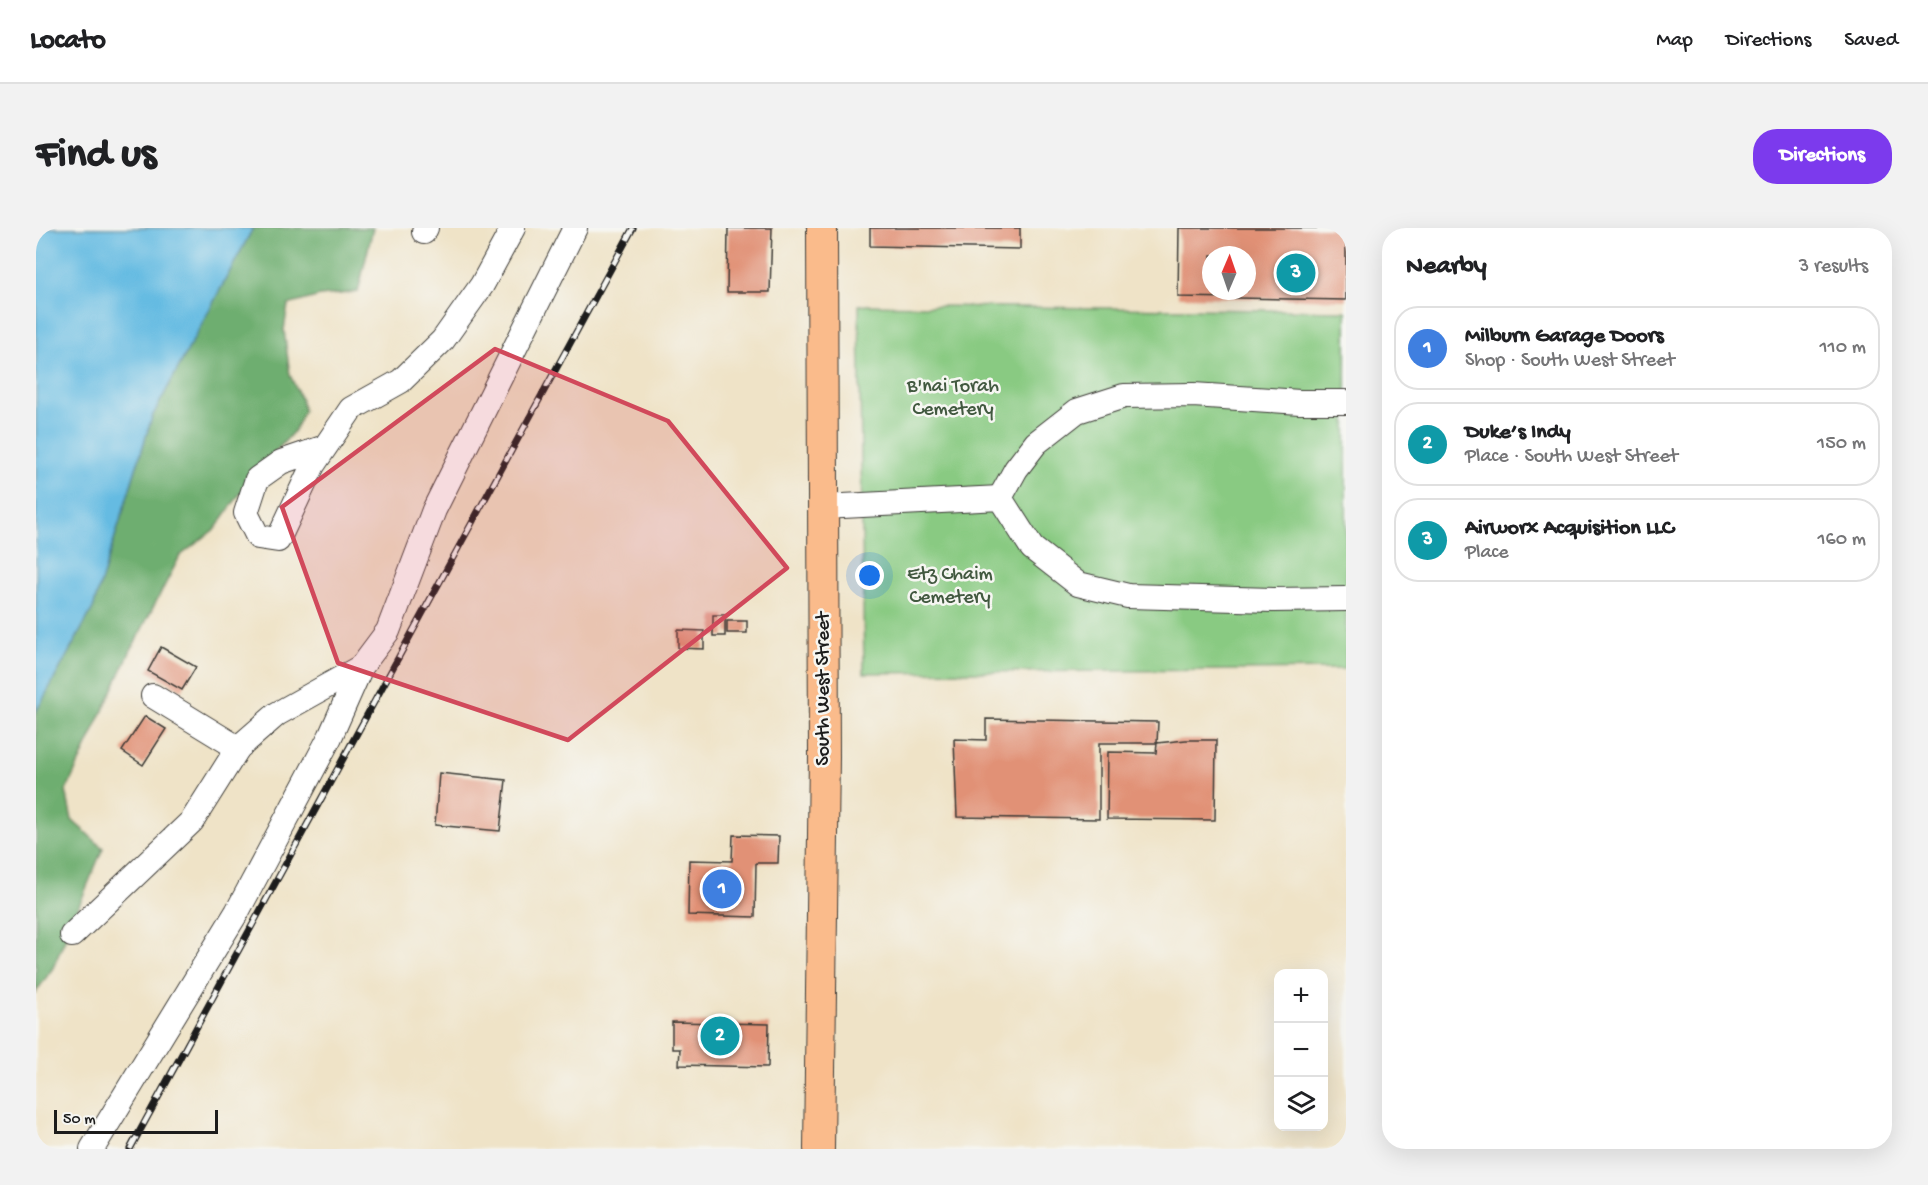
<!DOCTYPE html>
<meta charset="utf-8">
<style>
:root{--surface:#fff;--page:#f2f2f2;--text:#202124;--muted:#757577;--line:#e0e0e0;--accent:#7c3aed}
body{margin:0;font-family:"Gochi Hand",sans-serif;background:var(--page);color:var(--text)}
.controls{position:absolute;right:18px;bottom:18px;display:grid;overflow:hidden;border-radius:12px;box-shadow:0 6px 24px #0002}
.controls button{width:54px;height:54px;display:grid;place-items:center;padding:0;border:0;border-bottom:2px solid var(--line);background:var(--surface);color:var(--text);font:30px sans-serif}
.compass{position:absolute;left:1166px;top:18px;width:54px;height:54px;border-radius:50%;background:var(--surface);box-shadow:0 6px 24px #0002;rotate:2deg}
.scale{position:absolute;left:18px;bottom:15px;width:164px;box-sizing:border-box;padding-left:6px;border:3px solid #1c1c1c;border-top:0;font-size:16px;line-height:21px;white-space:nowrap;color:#1c1c1c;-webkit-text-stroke:4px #f6f6f2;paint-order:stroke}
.you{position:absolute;left:834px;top:348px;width:21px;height:21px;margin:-15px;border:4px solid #fff;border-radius:50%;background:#1a73e8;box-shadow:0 0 0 9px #1a73e833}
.badge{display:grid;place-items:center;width:39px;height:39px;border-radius:50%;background:var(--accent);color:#fff;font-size:20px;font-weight:700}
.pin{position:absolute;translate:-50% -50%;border:3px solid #fff;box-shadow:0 2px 6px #0006}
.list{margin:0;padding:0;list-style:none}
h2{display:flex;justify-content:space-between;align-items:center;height:78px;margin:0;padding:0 24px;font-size:26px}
h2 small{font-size:20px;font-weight:400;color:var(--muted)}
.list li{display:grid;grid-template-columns:39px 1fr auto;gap:18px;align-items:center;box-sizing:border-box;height:84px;margin:0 12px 12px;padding:0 12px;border:2px solid var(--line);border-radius:24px}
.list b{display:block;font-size:22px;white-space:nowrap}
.list p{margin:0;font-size:20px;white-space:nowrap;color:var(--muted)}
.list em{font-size:20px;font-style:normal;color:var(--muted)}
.icon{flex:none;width:33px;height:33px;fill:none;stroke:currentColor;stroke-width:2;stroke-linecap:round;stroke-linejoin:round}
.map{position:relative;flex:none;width:1310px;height:921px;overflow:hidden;border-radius:24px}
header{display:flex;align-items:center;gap:36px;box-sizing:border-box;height:84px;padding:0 30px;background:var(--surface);border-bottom:2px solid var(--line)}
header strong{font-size:28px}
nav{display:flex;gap:33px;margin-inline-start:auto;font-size:21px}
.intro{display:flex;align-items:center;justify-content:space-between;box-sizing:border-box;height:144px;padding:0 36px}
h1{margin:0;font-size:42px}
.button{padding:15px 27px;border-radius:24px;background:var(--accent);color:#fff;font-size:21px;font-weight:700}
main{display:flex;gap:36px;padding:0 36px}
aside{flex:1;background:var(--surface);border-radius:24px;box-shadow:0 6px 24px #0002}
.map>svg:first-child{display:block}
</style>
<header>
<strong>Locato</strong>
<nav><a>Map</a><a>Directions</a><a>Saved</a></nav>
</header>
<div class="intro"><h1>Find us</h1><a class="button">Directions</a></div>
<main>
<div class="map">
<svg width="1310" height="921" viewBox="0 0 1310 921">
<rect width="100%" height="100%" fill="#f6f6f2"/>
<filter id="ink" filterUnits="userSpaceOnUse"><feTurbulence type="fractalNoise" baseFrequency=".0167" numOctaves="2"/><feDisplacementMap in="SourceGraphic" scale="12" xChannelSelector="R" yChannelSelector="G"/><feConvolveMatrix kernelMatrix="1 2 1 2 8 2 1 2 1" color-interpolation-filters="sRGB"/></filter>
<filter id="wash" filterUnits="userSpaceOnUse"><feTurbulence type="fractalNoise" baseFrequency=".008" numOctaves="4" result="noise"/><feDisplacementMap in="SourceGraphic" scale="24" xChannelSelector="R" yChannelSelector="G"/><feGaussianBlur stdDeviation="1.35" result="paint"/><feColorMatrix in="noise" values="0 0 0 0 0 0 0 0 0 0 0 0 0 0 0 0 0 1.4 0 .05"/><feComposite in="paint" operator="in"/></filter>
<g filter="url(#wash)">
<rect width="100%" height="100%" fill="#efe3c7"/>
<path fill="#89ca82" stroke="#52734f" stroke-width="1.5" d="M 823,77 L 1310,83 L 1310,441 L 828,445 Z"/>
<path fill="#6eae70" stroke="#456546" stroke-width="1.5" d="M 217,0 L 337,0 L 322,64 L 284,68 L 252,77 L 248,102 L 254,147 L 265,171 L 268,183 L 258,203 L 210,257 L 180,300 L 144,328 L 94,424 L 30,563 L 36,592 L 67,620 L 17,740 L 0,764 L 0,484 L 57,380 L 116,189 Z"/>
<path fill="#65bbe2" stroke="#406c7f" stroke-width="1.5" d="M 0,0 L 217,0 L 116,189 L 57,380 L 0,484 Z"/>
<g id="blocks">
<g fill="#e19176" fill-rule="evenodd">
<path d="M 692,0 L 736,0 L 734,64 L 691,64 Z"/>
<path d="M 834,0 L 984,0 L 984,21 L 834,18 Z"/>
<path d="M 1143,0 L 1310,0 L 1310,72 L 1142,69 ZM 1175,27 L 1211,27 L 1211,63 L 1175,63 Z"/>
<rect x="677" y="387" width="12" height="21"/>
<rect x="691" y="393" width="20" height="12"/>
<path d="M 642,402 L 668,403 L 668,421 L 642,420 Z"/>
<path d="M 125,419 L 160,439 L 146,462 L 112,443 Z"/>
<path d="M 109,488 L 130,501 L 107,537 L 86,523 Z"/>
<path d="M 950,491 L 1122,494 L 1121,515 L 1063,515 L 1063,591 L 921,589 L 918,511 L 950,512 Z"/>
<path d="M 1150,512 L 1180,512 L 1179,592 L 1071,591 L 1072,524 L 1120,525 L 1121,515 Z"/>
<path d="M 403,545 L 470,552 L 464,603 L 399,597 Z"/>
<path d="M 697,607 L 743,608 L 742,635 L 720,635 L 719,689 L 652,687 L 653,632 L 696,633 Z"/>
<path d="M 636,794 L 733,796 L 732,839 L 643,837 L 644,821 L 636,821 Z"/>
</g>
</g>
</g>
<g filter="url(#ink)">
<use href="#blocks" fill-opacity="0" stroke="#3c3a36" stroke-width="1.5"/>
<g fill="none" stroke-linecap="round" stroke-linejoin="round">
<defs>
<g id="minor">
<path d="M 388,4 L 390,0"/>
<path d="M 289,219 L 245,234 L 221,251 L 210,285 L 222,309 L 242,312 L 277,237 L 315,181 L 365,153 L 407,112 L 446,57 L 477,0"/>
<path d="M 964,270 L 980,241 L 1000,215 L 1041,183 L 1088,168 L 1157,167 L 1264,174 L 1310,174"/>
<path d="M 787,279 L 964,270 L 996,320 L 1042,356 L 1092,368 L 1237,372 L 1310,371"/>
<path d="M 117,468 L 202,520"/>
<path d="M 36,707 L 156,593 L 202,520 L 241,486 L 325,439"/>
<path d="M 56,921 L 201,684 L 294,509 L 325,439 L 352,403 L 398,282 L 539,0"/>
</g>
<path id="major" d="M 783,921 L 788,528 L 786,0"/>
</defs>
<use href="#minor" stroke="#3c3a36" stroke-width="26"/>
<use href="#major" stroke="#3c3a36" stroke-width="32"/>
<use href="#minor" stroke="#fff" stroke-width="24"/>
<use href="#major" stroke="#fabb8b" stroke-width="30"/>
<defs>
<path id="rail" d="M 94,921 L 597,0"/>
</defs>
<use href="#rail" stroke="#1c1c1c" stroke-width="7"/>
<use href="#rail" stroke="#f6f6f2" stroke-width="4.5" stroke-dasharray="14" stroke-linecap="butt"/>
</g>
</g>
<path fill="#d1495b" fill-opacity="0.2" stroke="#d1495b" stroke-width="4.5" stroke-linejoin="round" d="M 459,121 L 632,193 L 751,340 L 532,512 L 302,435 L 246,279 Z"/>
<g text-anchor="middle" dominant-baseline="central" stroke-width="5" stroke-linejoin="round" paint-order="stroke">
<g font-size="20" fill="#425940" stroke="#f6f6f2">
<text x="917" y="159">B'nai Torah<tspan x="917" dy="23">Cemetery</tspan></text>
<text x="914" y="347">Etz Chaim<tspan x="914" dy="23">Cemetery</tspan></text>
</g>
<g font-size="20" fill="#1c1c1c" stroke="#f6f6f2">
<text transform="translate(788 461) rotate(-90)">South West Street</text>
</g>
</g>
</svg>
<div class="controls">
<button>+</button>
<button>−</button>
<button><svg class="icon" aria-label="layers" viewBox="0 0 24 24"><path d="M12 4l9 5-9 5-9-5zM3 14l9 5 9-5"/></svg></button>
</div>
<svg class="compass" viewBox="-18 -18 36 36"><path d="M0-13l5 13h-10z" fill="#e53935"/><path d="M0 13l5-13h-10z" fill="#757577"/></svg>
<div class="scale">50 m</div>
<div class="you"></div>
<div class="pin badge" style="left:686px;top:661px;background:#3f7fe0">1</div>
<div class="pin badge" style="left:684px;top:808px;background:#0f9aa8">2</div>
<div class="pin badge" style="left:1260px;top:45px;background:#0f9aa8">3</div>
</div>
<aside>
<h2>Nearby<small>3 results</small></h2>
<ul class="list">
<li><span class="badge" style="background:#3f7fe0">1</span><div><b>Milburn Garage Doors</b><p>Shop · South West Street</p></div><em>110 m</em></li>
<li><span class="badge" style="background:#0f9aa8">2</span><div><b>Duke’s Indy</b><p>Place · South West Street</p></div><em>150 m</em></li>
<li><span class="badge" style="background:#0f9aa8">3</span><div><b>Airworx Acquisition LLC</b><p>Place</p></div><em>160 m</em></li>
</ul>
</aside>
</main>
